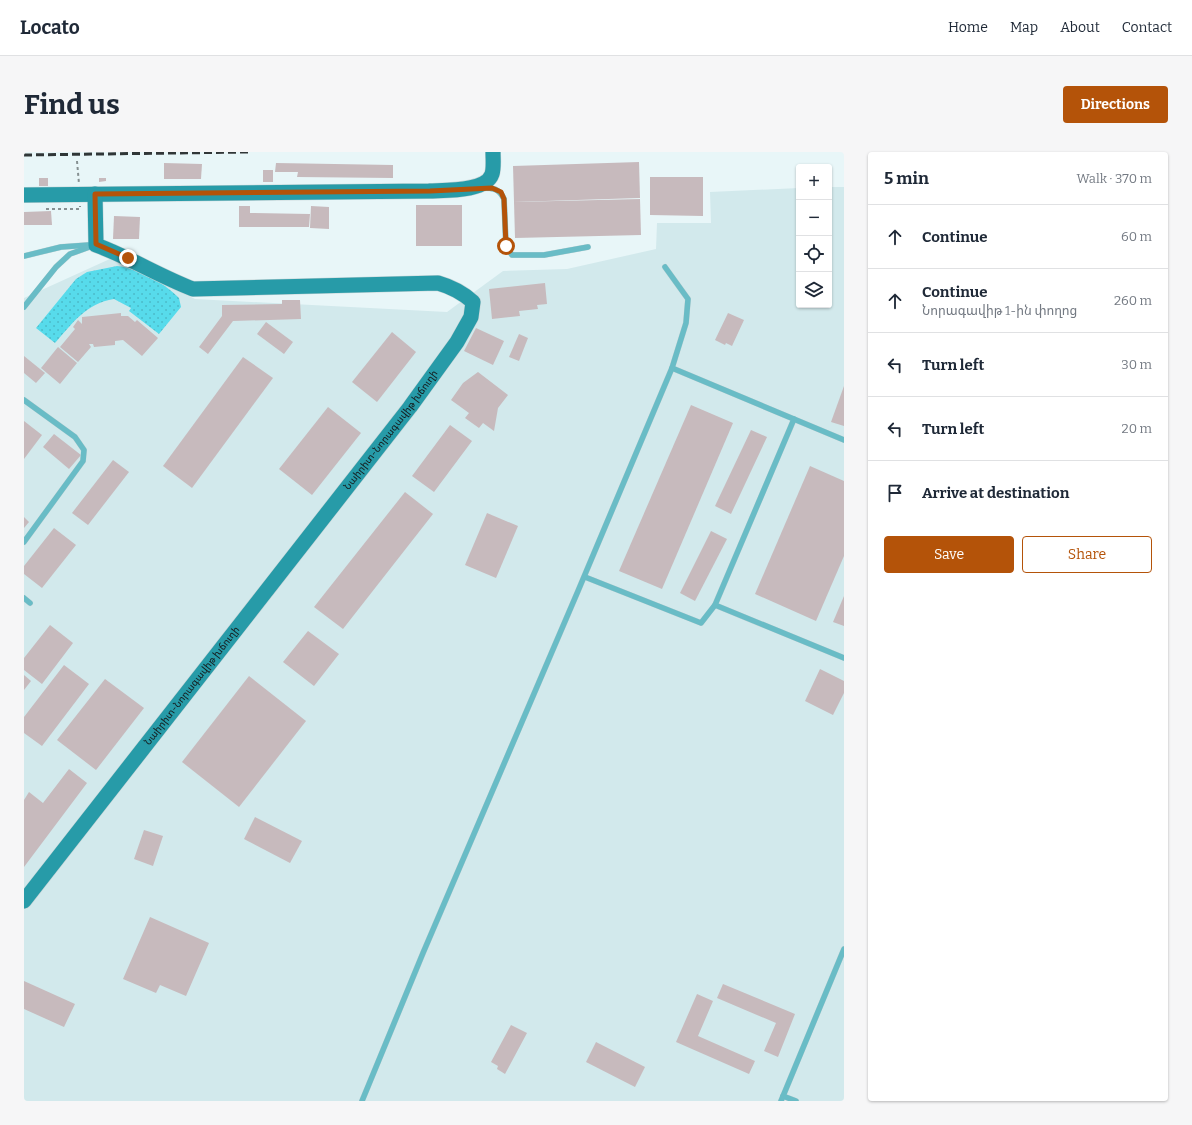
<!DOCTYPE html>
<meta charset="utf-8">
<style>
:root{--surface:#fff;--page:#f6f6f7;--text:#1f2937;--muted:#747a83;--line:#e0e1e3;--accent:#b45309}
body{margin:0;font-family:Bitter,"Noto Sans Armenian",serif;background:var(--page);color:var(--text)}
.controls{position:absolute;right:12px;top:12px;display:grid;overflow:hidden;border-radius:4px;box-shadow:0 1px 3px #0004}
.controls button{width:36px;height:36px;display:grid;place-items:center;padding:0;border:0;border-bottom:1px solid var(--line);background:var(--surface);color:var(--text);font:20px sans-serif}
.stop{position:absolute;width:12px;height:12px;margin:-9px;border:3px solid #b45309;border-radius:50%;background:#fff}
.stop.end{background:#b45309;border-color:#fff;box-shadow:0 1px 4px #0008}
.list{margin:0;padding:0;list-style:none}
h2{display:flex;justify-content:space-between;align-items:center;height:52px;margin:0;padding:0 16px;font-size:17px}
h2 small{font-size:13px;font-weight:400;color:var(--muted)}
.list li{display:grid;grid-template-columns:26px 1fr auto;gap:12px;align-items:center;box-sizing:border-box;height:64px;padding:0 16px;border-top:1px solid var(--line)}
.list b{display:block;font-size:15px;white-space:nowrap}
.list p{margin:0;font-size:13px;white-space:nowrap;color:var(--muted)}
.list em{font-size:13px;font-style:normal;color:var(--muted)}
.actions{display:flex;gap:8px;padding:12px 16px}
.actions a{flex:1;padding:9px 0;border:1px solid var(--accent);border-radius:4px;text-align:center;font-size:14px;color:var(--accent)}
.actions .main{background:var(--accent);color:#fff}
.icon{flex:none;width:22px;height:22px;fill:none;stroke:currentColor;stroke-width:2;stroke-linecap:round;stroke-linejoin:round}
.map{position:relative;flex:none;width:820px;height:949px;overflow:hidden;border-radius:4px}
header{display:flex;align-items:center;gap:24px;box-sizing:border-box;height:56px;padding:0 20px;background:var(--surface);border-bottom:1px solid var(--line)}
header strong{font-size:19px}
nav{display:flex;gap:22px;margin-inline-start:auto;font-size:14px}
.intro{display:flex;align-items:center;justify-content:space-between;box-sizing:border-box;height:96px;padding:0 24px}
h1{margin:0;font-size:28px}
.button{padding:10px 18px;border-radius:4px;background:var(--accent);color:#fff;font-size:14px;font-weight:700}
main{display:flex;gap:24px;padding:0 24px}
aside{flex:1;background:var(--surface);border-radius:4px;box-shadow:0 1px 3px #0004}
.map>svg:first-child{display:block}
</style>
<header>
<strong>Locato</strong>
<nav><a>Home</a><a>Map</a><a>About</a><a>Contact</a></nav>
</header>
<div class="intro"><h1>Find us</h1><a class="button">Directions</a></div>
<main>
<div class="map">
<svg width="820" height="949" viewBox="0 0 820 949">
<defs>
<pattern id="grass-dots" width="8" height="8" patternUnits="userSpaceOnUse"><rect width="8" height="8" fill="#57dbeb"/><path d="M2 2h.1M6 6h.1" fill="none" stroke="#4bbbc9" stroke-width="1.8" stroke-linecap="round"/></pattern>
</defs>
<rect width="100%" height="100%" fill="#e8f6f8"/>
<path fill="#d2e9ec" d="M 805,35 L 820,35 L 820,949 L 0,949 L 0,146 L 88,106 L 171,147 L 423,160 L 479,119 L 543,117 L 632,97 L 633,71 L 687,71 L 686,40 L 775,36 L 775,153 L 805,153 Z"/>
<path fill="url(#grass-dots)" d="M 93,114 C 113,116 141,131 155,146 L 157,155 L 135,182 L 105,159 L 107,156 L 90,147 C 62,151 48,172 31,191 L 12,176 L 52,127 L 63,120 Z"/>
<g fill="#c7babd">
<path d="M 615,10 L 616,46 L 490,50 L 489,14 Z"/>
<path d="M 140,11 L 178,12 L 177,27 L 140,27 Z"/>
<path d="M 252,11 L 369,13 L 369,26 L 273,25 L 274,20 L 251,20 Z"/>
<rect x="239" y="18" width="10" height="12"/>
<path d="M 626,25 L 679,25 L 679,64 L 626,63 Z"/>
<rect x="15" y="26" width="9" height="8"/>
<path d="M 75,26 L 82,26 L 82,29 L 75,30 Z"/>
<path d="M 616,47 L 617,83 L 491,86 L 490,50 Z"/>
<rect x="392" y="53" width="46" height="41"/>
<path d="M 215,54 L 226,54 L 226,61 L 286,62 L 285,75 L 215,75 Z"/>
<path d="M 287,54 L 305,55 L 305,77 L 286,76 Z"/>
<path d="M 27,59 L 28,73 L 0,73 L 0,60 Z"/>
<path d="M 90,64 L 116,65 L 115,87 L 89,87 Z"/>
<path d="M 521,131 L 523,152 L 513,153 L 514,157 L 495,159 L 496,164 L 468,167 L 465,137 Z"/>
<path d="M 258,148 L 276,148 L 277,167 L 209,169 L 184,202 L 175,195 L 198,164 L 198,153 L 258,152 Z"/>
<path d="M 97,161 L 97,164 L 104,164 L 111,170 L 113,168 L 134,186 L 118,204 L 99,188 L 91,189 L 91,193 L 70,195 L 69,192 L 65,192 L 67,195 L 54,210 L 36,195 L 51,177 L 49,175 L 54,168 L 58,172 L 58,165 Z"/>
<path d="M 704,161 L 720,168 L 708,194 L 702,191 L 701,193 L 691,188 Z"/>
<path d="M 242,170 L 269,190 L 260,202 L 233,182 Z"/>
<path d="M 452,176 L 480,189 L 469,213 L 440,199 Z"/>
<path d="M 368,180 L 392,200 L 353,250 L 328,230 Z"/>
<path d="M 495,182 L 504,186 L 495,209 L 485,205 Z"/>
<path d="M 34,195 L 53,211 L 36,232 L 17,216 Z"/>
<path d="M 0,204 L 21,221 L 12,231 L 0,221 Z"/>
<path d="M 219,205 L 249,226 L 168,336 L 139,314 Z"/>
<path d="M 454,220 L 484,243 L 474,256 L 470,279 L 459,271 L 455,276 L 441,266 L 445,261 L 427,248 L 439,231 Z"/>
<path d="M 820,234 L 820,274 L 807,270 Z"/>
<path d="M 667,253 L 709,271 L 638,437 L 595,419 Z"/>
<path d="M 304,255 L 337,281 L 288,343 L 255,317 Z"/>
<path d="M 0,269 L 18,283 L 0,307 Z"/>
<path d="M 426,273 L 448,289 L 410,340 L 388,324 Z"/>
<path d="M 727,278 L 743,285 L 707,362 L 691,354 Z"/>
<path d="M 30,282 L 57,303 L 45,317 L 19,295 Z"/>
<path d="M 89,308 L 105,320 L 64,373 L 48,361 Z"/>
<path d="M 786,314 L 820,329 L 820,404 L 792,469 L 731,442 Z"/>
<path d="M 381,340 L 409,362 L 319,477 L 290,455 Z"/>
<path d="M 463,361 L 494,374 L 472,426 L 441,413 Z"/>
<path d="M 0,365 L 5,370 L 0,376 Z"/>
<path d="M 30,376 L 52,393 L 18,436 L 0,422 L 0,414 Z"/>
<path d="M 687,379 L 703,387 L 671,449 L 656,441 Z"/>
<path d="M 820,444 L 820,474 L 809,470 Z"/>
<path d="M 26,473 L 49,491 L 18,532 L 0,518 L 0,506 Z"/>
<path d="M 284,479 L 315,502 L 290,534 L 259,510 Z"/>
<path d="M 40,513 L 65,532 L 18,594 L 0,581 L 0,565 Z"/>
<path d="M 796,517 L 820,529 L 820,541 L 809,563 L 781,549 Z"/>
<path d="M 0,523 L 7,529 L 0,538 Z"/>
<path d="M 225,524 L 282,569 L 215,655 L 158,610 Z"/>
<path d="M 81,527 L 120,556 L 72,618 L 33,588 Z"/>
<path d="M 45,617 L 63,631 L 0,715 L 0,648 L 5,640 L 19,651 Z"/>
<path d="M 231,665 L 278,689 L 266,711 L 220,687 Z"/>
<path d="M 120,678 L 139,684 L 129,714 L 110,707 Z"/>
<path d="M 126,765 L 185,791 L 162,844 L 136,833 L 132,841 L 99,827 Z"/>
<path d="M 0,829 L 51,852 L 40,875 L 0,857 Z"/>
<path d="M 699,832 L 771,862 L 754,905 L 740,899 L 752,871 L 693,846 Z"/>
<path d="M 673,842 L 689,849 L 674,884 L 731,909 L 725,922 L 652,890 Z"/>
<path d="M 487,873 L 503,881 L 481,922 L 473,917 L 474,914 L 467,910 Z"/>
<path d="M 572,890 L 621,915 L 611,935 L 562,910 Z"/>
</g>
<g fill="none" stroke-linecap="round" stroke-linejoin="round">
<defs>
<g id="lane">
<path d="M 458,36 C 469,36 475,36 480,47 L 482,94 L 488,103 L 520,103 L 564,95"/>
<path d="M 0,104 L 37,95 L 65,93"/>
<path d="M 0,155 L 32,115 L 46,102 L 71,93"/>
<path d="M 648,216 L 820,288"/>
<path d="M 0,248 L 51,285 L 60,298 L 59,309 L 0,390"/>
<path d="M 561,425 L 677,471 L 691,453 L 770,267"/>
<path d="M 0,446 L 6,451"/>
<path d="M 691,453 L 820,506"/>
<path d="M 759,944 L 772,949"/>
<path d="M 338,949 L 399,801 L 554,439 L 648,216 L 662,171 L 664,147 L 641,115"/>
<path d="M 757,949 L 820,797"/>
</g>
<g id="secondary">
<path d="M 0,43 L 405,39 C 421,38 462,40 468,22 C 470,16 469,7 469,0"/>
<path id="s1" d="M 0,749 L 386,255 L 433,190 L 447,165 L 449,150 C 438,140 428,135 414,131 L 169,137 C 135,124 105,105 72,93 L 71,42"/>
</g>
</defs>
<use href="#lane" stroke="#c6d3d5" stroke-width="6"/>
<use href="#secondary" stroke="#c6d3d5" stroke-width="16"/>
<g stroke="#869092" stroke-width="2" stroke-dasharray="3 3" stroke-linecap="butt">
<path d="M 53,9 L 55,32"/>
<path d="M 22,57 L 56,57 L 56,54"/>
</g>
<use href="#lane" stroke="#69bcc6" stroke-width="5.5"/>
<use href="#secondary" stroke="#279ba8" stroke-width="15"/>
<path stroke="#303637" stroke-width="3" stroke-dasharray="8 4" stroke-linecap="butt" d="M 0,3 L 225,0"/>
</g>
<g fill="none" stroke-linecap="round" stroke-linejoin="round">
<path stroke="#b45309" stroke-width="5" d="M 104,106 L 72,92 L 71,42 L 406,39 L 468,36 L 477,40 L 480,47 L 482,94"/>
</g>
<g text-anchor="middle" dominant-baseline="central" stroke-width="4" stroke-linejoin="round" paint-order="stroke">
<g font-size="10" fill="#151a1b" stroke="#e8f6f8">
<text stroke="none"><textPath href="#s1" startOffset="597">Նաիրիտ-Նորագավիթ խճուղի</textPath></text>
<text stroke="none"><textPath href="#s1" startOffset="273">Նաիրիտ-Նորագավիթ խճուղի</textPath></text>
</g>
</g>
</svg>
<div class="controls">
<button>+</button>
<button>−</button>
<button><svg class="icon" aria-label="locate" viewBox="0 0 24 24"><circle cx="12" cy="12" r="6"/><path d="M12 2v4M12 18v4M2 12h4M18 12h4"/></svg></button>
<button><svg class="icon" aria-label="layers" viewBox="0 0 24 24"><path d="M12 4l9 5-9 5-9-5zM3 14l9 5 9-5"/></svg></button>
</div>
<div class="stop" style="left:482px;top:94px"></div>
<div class="stop end" style="left:104px;top:106px"></div>
</div>
<aside>
<h2>5 min<small>Walk · 370 m</small></h2>
<ul class="list">
<li><svg class="icon" aria-label="ahead" viewBox="0 0 24 24"><path d="M12 20V5M6 11l6-6 6 6"/></svg><div><b>Continue</b></div><em>60 m</em></li>
<li><svg class="icon" aria-label="ahead" viewBox="0 0 24 24"><path d="M12 20V5M6 11l6-6 6 6"/></svg><div><b>Continue</b><p>Նորագավիթ 1-ին փողոց</p></div><em>260 m</em></li>
<li><svg class="icon" aria-label="left" viewBox="0 0 24 24"><path d="M17 20v-9H6M10 6l-5 5 5 5"/></svg><div><b>Turn left</b></div><em>30 m</em></li>
<li><svg class="icon" aria-label="left" viewBox="0 0 24 24"><path d="M17 20v-9H6M10 6l-5 5 5 5"/></svg><div><b>Turn left</b></div><em>20 m</em></li>
<li><svg class="icon" aria-label="arrive" viewBox="0 0 24 24"><path d="M6 21V4h12l-3 4 3 4H6"/></svg><div><b>Arrive at destination</b></div></li>
</ul>
<div class="actions"><a class="main">Save</a><a>Share</a></div>
</aside>
</main>
